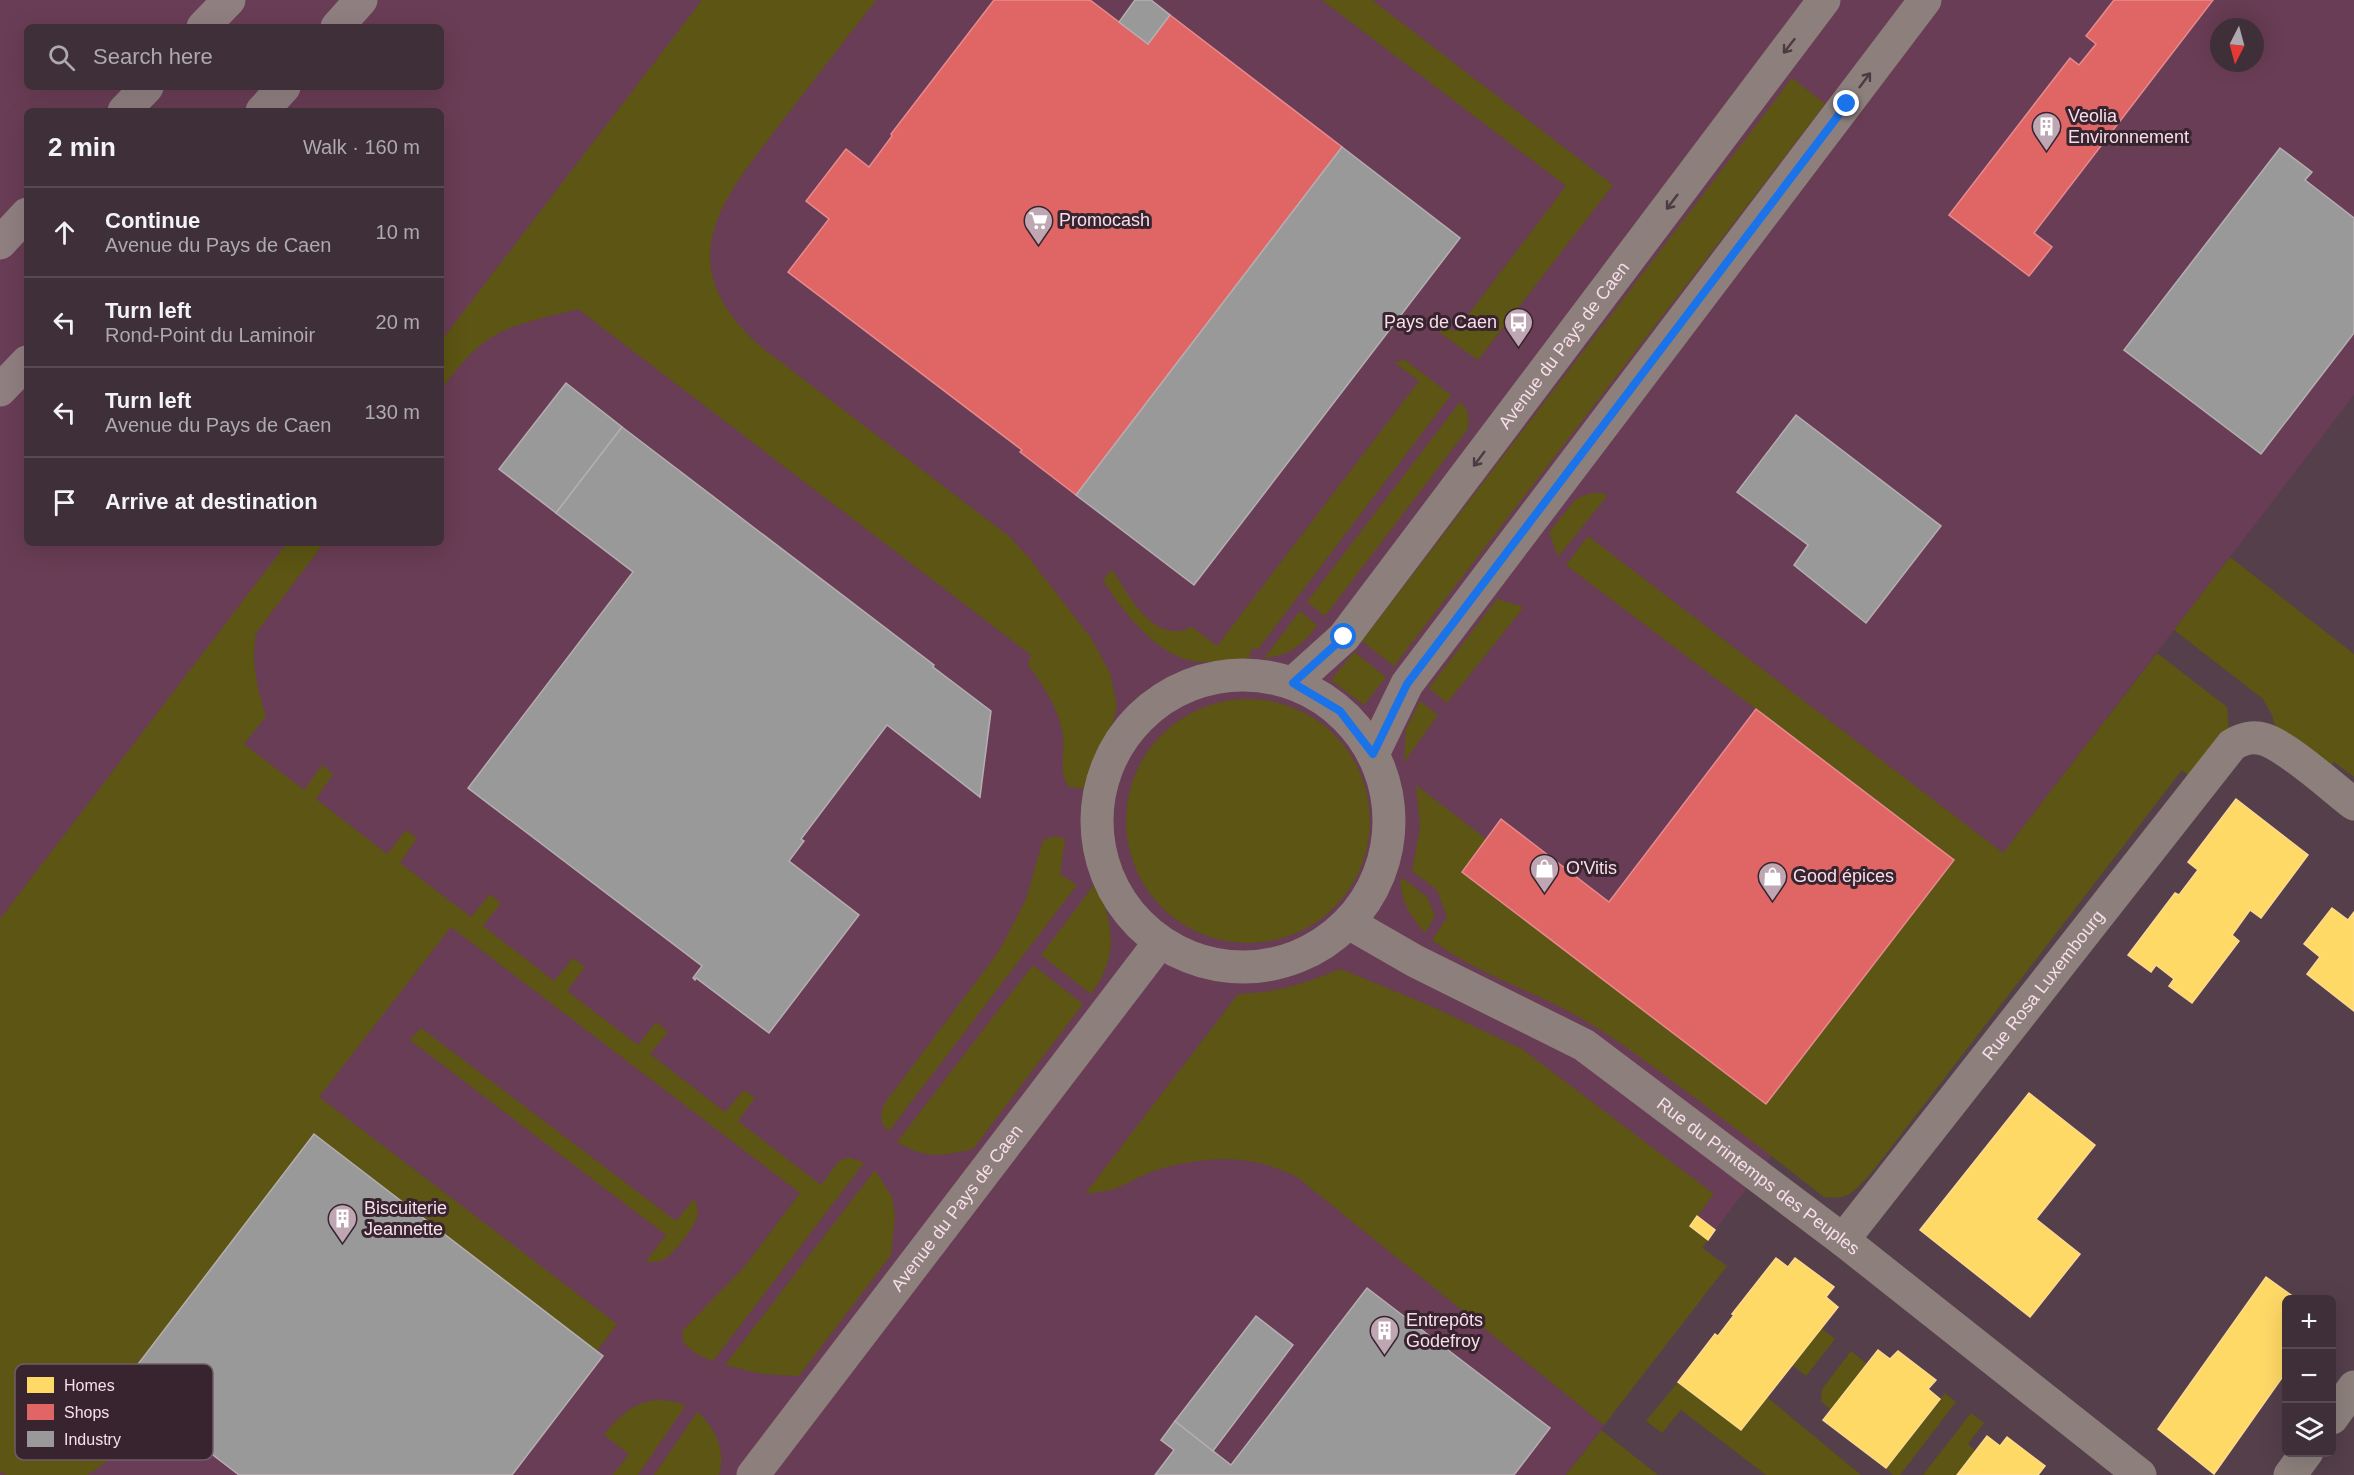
<!DOCTYPE html>
<meta charset="utf-8">
<style>
:root{--surface:#3f2f38;--page:#4a3b43;--text:#f1f3f6;--muted:#ada9ae;--line:#584a53}
body{margin:0;font-family:Helvetica,sans-serif;background:var(--page);color:var(--text)}
.controls{position:absolute;right:18px;bottom:18px;display:grid;overflow:hidden;border-radius:9px;box-shadow:0 6px 24px #0002}
.controls button{width:54px;height:54px;display:grid;place-items:center;padding:0;border:0;border-bottom:2px solid var(--line);background:var(--surface);color:var(--text);font:30px sans-serif}
.compass{position:absolute;left:2210px;top:18px;width:54px;height:54px;border-radius:50%;background:var(--surface);box-shadow:0 6px 24px #0002;rotate:186deg}
.stop{position:absolute;width:18px;height:18px;margin:-14px;border:4px solid #1a73e8;border-radius:50%;background:#fff}
.stop.end{background:#1a73e8;border-color:#fff;box-shadow:0 2px 6px #0008}
.list{margin:0;padding:0;list-style:none}
h2{display:flex;justify-content:space-between;align-items:center;height:78px;margin:0;padding:0 24px;font-size:26px}
h2 small{font-size:20px;font-weight:400;color:var(--muted)}
.list li{display:grid;grid-template-columns:39px 1fr auto;gap:18px;align-items:center;box-sizing:border-box;height:90px;padding:0 24px;border-top:2px solid var(--line)}
.list b{display:block;font-size:22px;white-space:nowrap}
.list p{margin:0;font-size:20px;white-space:nowrap;color:var(--muted)}
.list em{font-size:20px;font-style:normal;color:var(--muted)}
.icon{flex:none;width:33px;height:33px;fill:none;stroke:currentColor;stroke-width:2;stroke-linecap:round;stroke-linejoin:round}
.map{position:relative;flex:none;width:2354px;height:1475px;overflow:hidden}
.search{position:absolute;background:var(--surface);box-shadow:0 6px 24px #0002;left:24px;top:24px;width:420px;height:66px;display:flex;align-items:center;gap:15px;box-sizing:border-box;padding:0 21px;border-radius:9px;color:var(--muted);font-size:22px}
.panel{position:absolute;background:var(--surface);box-shadow:0 6px 24px #0002;left:24px;top:108px;width:420px;height:438px;border-radius:9px}
.map>svg:first-child{display:block}
</style>
<div class="map">
<svg width="2354" height="1475" viewBox="0 0 2354 1475">
<rect width="100%" height="100%" fill="#543f4b"/>
<path fill="#693d55" fill-rule="evenodd" d="M 0,0 L 2354,0 L 2354,395 L 1702,1247 L 1727,1266 L 1566,1475 L 0,1475 ZM 27,27 L 441,27 L 441,87 L 27,87 ZM 2219,27 L 2255,27 L 2255,63 L 2219,63 ZM 27,111 L 441,111 L 441,543 L 27,543 Z"/>
<g fill="#5c5513">
<path d="M 702,0 L 876,0 C 845,40 814,80 783,120 C 722,200 666,262 761,347 L 1010,537 L 1029,558 L 1091,638 L 1110,673 L 1117,705 L 1113,723 L 1095,756 L 1088,789 L 1069,787 C 1058,772 1065,754 1063,736 C 1059,709 1044,686 1028,665 L 1031,655 L 578,309 C 559,314 513,324 497,334 C 473,347 457,368 441,390 L 441,341 Z"/>
<path d="M 1322,0 L 1372,0 L 1613,185 L 1478,360 L 1432,327 L 1431,314 L 1455,332 L 1566,186 Z"/>
<path d="M 1792,78 L 1825,104 L 1394,666 L 1362,641 Z"/>
<path d="M 1405,360 L 1451,395 L 1258,649 L 1251,649 L 1250,658 C 1234,658 1219,662 1204,662 C 1162,663 1123,612 1103,580 L 1112,569 C 1128,595 1154,646 1192,627 L 1217,646 L 1419,381 L 1394,362 Z"/>
<path d="M 1460,402 C 1469,410 1470,419 1467,430 L 1325,616 L 1307,602 Z"/>
<path d="M 1591,493 L 1603,493 L 1607,496 L 1558,557 L 1549,532 L 1576,499 Z"/>
<path d="M 1588,536 L 2003,853 L 2157,653 L 2227,707 L 2229,729 L 2190,777 L 2182,770 L 1869,1176 C 1851,1193 1850,1200 1824,1197 C 1779,1162 1735,1128 1690,1094 C 1657,1070 1624,1044 1589,1023 C 1539,992 1479,976 1432,940 L 1447,917 L 1437,890 L 1412,871 L 1420,827 L 1416,785 L 1486,839 L 1462,872 L 1766,1104 L 1756,709 L 1566,565 Z"/>
<path d="M 287,543 L 324,543 L 256,633 C 251,663 257,688 266,716 L 244,744 L 304,790 L 322,765 L 333,774 L 316,799 L 387,854 L 406,830 L 417,838 L 400,863 L 471,917 L 490,894 L 501,903 L 483,926 L 554,981 L 573,958 L 585,967 L 567,991 L 638,1045 L 656,1022 L 668,1032 L 650,1054 L 725,1112 L 744,1090 L 755,1098 L 738,1121 L 821,1185 L 839,1161 L 849,1157 L 864,1163 L 713,1361 L 698,1355 L 684,1344 L 682,1331 L 745,1266 L 800,1193 L 451,927 L 319,1097 L 617,1324 L 597,1351 L 314,1134 L 122,1385 L 145,1412 C 128,1435 113,1461 87,1475 L 6,1475 L 0,1471 L 0,919 Z"/>
<path d="M 2230,557 L 2354,654 L 2354,777 L 2334,762 L 2327,771 L 2276,729 L 2272,715 L 2263,699 L 2174,630 Z"/>
<path d="M 1497,599 L 1524,607 L 1447,703 L 1429,688 Z"/>
<path d="M 1300,611 L 1317,625 C 1303,645 1289,656 1264,658 Z"/>
<path d="M 1354,652 L 1386,677 L 1364,705 L 1331,680 Z"/>
<circle cx="1248" cy="821" r="122"/>
<path d="M 1420,701 L 1438,715 L 1404,762 L 1406,729 Z"/>
<path d="M 1056,836 L 1065,839 L 1060,874 L 1077,885 L 889,1131 C 879,1124 880,1115 884,1104 L 999,951 L 1026,899 L 1043,840 Z"/>
<path d="M 1401,877 L 1427,897 L 1435,916 L 1425,933 C 1412,918 1398,898 1401,877 Z"/>
<path d="M 1096,882 C 1113,924 1120,955 1091,994 L 1041,955 Z"/>
<path d="M 1033,965 L 1083,1004 L 973,1149 C 942,1156 925,1159 897,1142 Z"/>
<path d="M 1341,969 L 1433,1007 L 1522,1049 L 1714,1194 L 1690,1226 L 1708,1240 L 1702,1248 L 1727,1266 L 1604,1425 L 1297,1177 C 1252,1153 1202,1156 1154,1171 C 1141,1175 1129,1183 1117,1188 C 1107,1192 1095,1192 1085,1194 L 1238,994 C 1278,993 1304,983 1341,969 Z"/>
<path d="M 421,1028 L 676,1221 L 694,1199 C 697,1205 699,1210 697,1217 C 695,1227 673,1254 665,1259 C 658,1262 653,1263 646,1261 L 666,1235 L 410,1040 Z"/>
<path d="M 875,1170 L 892,1197 L 895,1216 L 891,1255 L 799,1376 L 762,1374 L 725,1365 Z"/>
<path d="M 1821,1328 L 1835,1339 L 1806,1376 L 1792,1365 Z"/>
<path d="M 1851,1351 L 1867,1364 L 1831,1410 L 1821,1401 L 1822,1389 Z"/>
<path d="M 1678,1382 L 1741,1430 L 1767,1397 L 1861,1475 L 1766,1475 L 1681,1410 L 1662,1433 L 1646,1421 Z"/>
<path d="M 1945,1393 L 1956,1402 L 1900,1475 L 1893,1475 L 1886,1468 Z"/>
<path d="M 660,1400 L 676,1402 L 685,1406 L 638,1475 L 613,1475 L 629,1454 L 604,1435 C 619,1416 634,1401 660,1400 Z"/>
<path d="M 697,1412 C 716,1428 726,1451 719,1475 L 654,1475 Z"/>
<path d="M 1971,1413 L 1984,1423 L 1968,1444 L 1976,1451 L 1957,1475 L 1923,1475 Z"/>
<path d="M 1601,1430 L 1658,1475 L 1566,1475 Z"/>
</g>
<g fill="#ffd966" stroke="#fdda8e" stroke-width="1.5">
<path d="M 2236,799 L 2308,855 L 2261,918 L 2250,910 L 2232,935 L 2239,941 L 2192,1003 L 2169,986 L 2174,979 L 2156,965 L 2151,972 L 2128,955 L 2175,893 L 2179,895 L 2198,870 L 2188,862 Z"/>
<path d="M 2332,908 L 2348,920 L 2354,912 L 2354,1011 L 2307,974 L 2320,957 L 2304,944 Z"/>
<path d="M 2029,1093 L 2095,1145 L 2036,1219 L 2080,1254 L 2030,1317 L 1920,1230 Z"/>
<path d="M 1697,1216 L 1715,1230 L 1708,1240 L 1690,1226 Z"/>
<path d="M 1776,1258 L 1788,1267 L 1795,1258 L 1834,1287 L 1826,1297 L 1838,1307 L 1741,1430 L 1678,1382 L 1715,1334 L 1718,1336 L 1734,1315 L 1732,1314 Z"/>
<path d="M 2266,1277 L 2298,1300 L 2286,1300 L 2286,1372 L 2214,1474 L 2158,1429 Z"/>
<path d="M 1878,1350 L 1890,1359 L 1898,1351 L 1936,1380 L 1928,1389 L 1940,1399 L 1886,1468 L 1823,1420 Z"/>
<path d="M 1987,1436 L 2000,1446 L 2007,1437 L 2045,1466 L 2038,1475 L 1957,1475 Z"/>
</g>
<g fill="#e06666" stroke="#e78a8e" stroke-width="1.5">
<path d="M 994,0 L 1090,0 L 1148,44 L 1170,15 L 1342,147 L 1076,495 L 1020,452 L 1022,450 L 788,272 L 829,219 L 806,201 L 846,149 L 869,167 L 892,136 L 891,134 Z"/>
<path d="M 2114,0 L 2213,0 L 2034,233 L 2052,247 L 2029,276 L 1949,215 L 2070,58 L 2079,65 L 2096,44 L 2086,36 Z"/>
<path d="M 1756,709 L 1954,860 L 1766,1104 L 1462,872 L 1501,819 L 1609,902 Z"/>
</g>
<g fill="#999" stroke="#b5aeb1" stroke-width="1.5">
<path d="M 1135,0 L 1151,0 L 1170,15 L 1148,44 L 1119,22 Z"/>
<path d="M 1342,147 L 1460,238 L 1194,585 L 1076,495 Z"/>
<path d="M 2280,148 L 2312,172 L 2305,180 L 2354,218 L 2354,333 L 2261,454 L 2124,350 Z"/>
<path d="M 566,383 L 622,427 L 556,513 L 499,469 Z"/>
<path d="M 1796,415 L 1941,526 L 1866,623 L 1794,565 L 1808,545 L 1737,492 Z"/>
<path d="M 622,427 L 934,665 L 933,667 L 991,711 L 980,797 L 887,725 L 801,839 L 804,841 L 789,861 L 859,915 L 769,1033 L 696,978 L 695,980 L 693,978 L 702,966 L 468,788 L 633,572 L 556,513 Z"/>
<path d="M 314,1134 L 603,1356 L 512,1475 L 239,1475 L 122,1385 Z"/>
<path d="M 1367,1288 L 1550,1428 L 1514,1475 L 1155,1475 L 1174,1450 L 1161,1440 L 1175,1421 L 1231,1465 Z"/>
<path d="M 1256,1316 L 1293,1345 L 1213,1451 L 1175,1421 Z"/>
</g>
<g fill="none" stroke-linecap="round" stroke-linejoin="round">
<g stroke="#8d807c" stroke-width="33">
<circle cx="1243" cy="821" r="146"/>
<path id="s1" d="M 1293,683 L 1344,637 L 1824,0"/>
<path d="M 1373,754 L 1407,684 L 1925,0"/>
<path id="s2" d="M 1349,923 L 1415,961 L 1584,1045 L 1843,1240 L 2140,1475"/>
<path id="s3" d="M 1843,1240 L 2232,745 C 2241,739 2253,736 2263,739 C 2286,745 2333,788 2354,804"/>
<path d="M 2332,1418 L 2354,1387"/>
<path id="s4" d="M 753,1475 L 1160,942"/>
<path d="M 2290,1475 L 2307,1452"/>
</g>
<g stroke="#907f80" stroke-width="33">
<path d="M 203,27 L 229,0"/>
<path d="M 337,27 L 361,0"/>
<path d="M 124,111 L 147,87"/>
<path d="M 262,111 L 284,87"/>
<path d="M 0,243 L 27,214"/>
<path d="M 0,390 L 27,362"/>
</g>
</g>
<defs><path id="oneway-shaft" d="M-6 0H5M1.5-3L5.5 0L1.5 3" fill="none" stroke-width="1.6" stroke-linecap="round" stroke-linejoin="round" transform="scale(1.5)"/></defs>
<g stroke="#4c3b42">
<use href="#oneway-shaft" transform="translate(1789 46) rotate(128)"/>
<use href="#oneway-shaft" transform="translate(1865 80) rotate(-53)"/>
<use href="#oneway-shaft" transform="translate(1672 202) rotate(127)"/>
<use href="#oneway-shaft" transform="translate(1479 459) rotate(127)"/>
</g>
<g fill="none" stroke-linecap="round" stroke-linejoin="round">
<path stroke="#1a73e8" stroke-width="8" d="M 1344,637 L 1293,683 L 1340,711 L 1373,754 L 1407,684 L 1847,104"/>
</g>
<defs>
<symbol id="building-pin" viewBox="-11 -11 22 30"><path d="M0 17L-7.5 6A9.5 9.5 0 1 1 7.5 6Z" fill="#bea6b2" stroke="#37242e"/><path d="M-4-6H4V6H1V3H-1V6H-4ZM-2.5-4.3h1.7v1.8h-1.7ZM.8-4.3h1.7v1.8H.8ZM-2.5-1h1.7V.8h-1.7ZM.8-1h1.7V.8H.8Z" fill="#fff"/></symbol>
<symbol id="supermarket-pin" viewBox="-11 -11 22 30"><path d="M0 17L-7.5 6A9.5 9.5 0 1 1 7.5 6Z" fill="#bea6b2" stroke="#37242e"/><path d="M-6-5.5h2.5l.6 2H6L4.5 2H-2.5L-4.4-4H-6ZM-1.5 3.2a1.3 1.3 0 1 0 .1 0ZM3 3.2a1.3 1.3 0 1 0 .1 0Z" fill="#fff"/></symbol>
<symbol id="bus-pin" viewBox="-11 -11 22 30"><path d="M0 17L-7.5 6A9.5 9.5 0 1 1 7.5 6Z" fill="#bea6b2" stroke="#37242e"/><path d="M-5-6H5V4H4V6H2V4H-2V6H-4V4H-5ZM-3.5-4V0h7V-4ZM-3.5 1.2v1.5H-2V1.2ZM2 1.2v1.5H3.5V1.2Z" fill="#fff"/></symbol>
<symbol id="shop-pin" viewBox="-11 -11 22 30"><path d="M0 17L-7.5 6A9.5 9.5 0 1 1 7.5 6Z" fill="#bea6b2" stroke="#37242e"/><path d="M-5-2.5h2.3a2.7 3.5 0 0 1 5.4 0H5L5.5 6h-11ZM-1.5-2.5h3a1.5 2.3 0 0 0-3 0Z" fill="#fff"/></symbol>
</defs>
<g fill-rule="evenodd">
<use href="#building-pin" x="2030" y="110" width="33" height="45"/>
<use href="#supermarket-pin" x="1022" y="204" width="33" height="45"/>
<use href="#bus-pin" x="1502" y="306" width="33" height="45"/>
<use href="#shop-pin" x="1528" y="852" width="33" height="45"/>
<use href="#shop-pin" x="1756" y="860" width="33" height="45"/>
<use href="#building-pin" x="326" y="1202" width="33" height="45"/>
<use href="#building-pin" x="1368" y="1314" width="33" height="45"/>
</g>
<g text-anchor="middle" dominant-baseline="central" stroke-width="6" stroke-linejoin="round" paint-order="stroke">
<g font-size="18" fill="#f7deea" stroke="#37242e" text-anchor="start">
<text x="2068" y="116">Veolia<tspan x="2068" dy="21">Environnement</tspan></text>
<text x="1059" y="220">Promocash</text>
<text x="1497" y="322" text-anchor="end">Pays de Caen</text>
<text x="1566" y="868">O'Vitis</text>
<text x="1793" y="876">Good épices</text>
<text x="364" y="1208">Biscuiterie<tspan x="364" dy="21">Jeannette</tspan></text>
<text x="1406" y="1320">Entrepôts<tspan x="1406" dy="21">Godefroy</tspan></text>
</g>
<g font-size="18" fill="#f7deea" stroke="#37242e">
<text stroke="none"><textPath href="#s1" startOffset="434">Avenue du Pays de Caen</textPath></text>
<text stroke="none"><textPath href="#s3" startOffset="324">Rue Rosa Luxembourg</textPath></text>
<text stroke="none"><textPath href="#s2" startOffset="483">Rue du Printemps des Peuples</textPath></text>
<text stroke="none"><textPath href="#s4" startOffset="336">Avenue du Pays de Caen</textPath></text>
</g>
</g>
<rect x="15" y="1364" width="198" height="96" rx="9" fill="#37242e" stroke="#715c66" stroke-width="1.5"/>
<rect x="27" y="1377" width="27" height="16" fill="#ffd966"/>
<rect x="27" y="1404" width="27" height="16" fill="#e06666"/>
<rect x="27" y="1431" width="27" height="16" fill="#999"/>
<g font-size="16" fill="#f7deea">
<text x="64" y="1391">Homes</text>
<text x="64" y="1418">Shops</text>
<text x="64" y="1445">Industry</text>
</g>
</svg>
<div class="controls">
<button>+</button>
<button>−</button>
<button><svg class="icon" aria-label="layers" viewBox="0 0 24 24"><path d="M12 4l9 5-9 5-9-5zM3 14l9 5 9-5"/></svg></button>
</div>
<svg class="compass" viewBox="-18 -18 36 36"><path d="M0-13l5 13h-10z" fill="#e53935"/><path d="M0 13l5-13h-10z" fill="#ada9ae"/></svg>
<div class="stop" style="left:1344px;top:637px"></div>
<div class="stop end" style="left:1847px;top:104px"></div>
<div class="search"><svg class="icon" aria-label="search" viewBox="0 0 24 24"><circle cx="10" cy="10" r="6"/><path d="M15 15l6 6"/></svg>Search here</div>
<section class="panel">
<h2>2 min<small>Walk · 160 m</small></h2>
<ul class="list">
<li><svg class="icon" aria-label="ahead" viewBox="0 0 24 24"><path d="M12 20V5M6 11l6-6 6 6"/></svg><div><b>Continue</b><p>Avenue du Pays de Caen</p></div><em>10 m</em></li>
<li><svg class="icon" aria-label="left" viewBox="0 0 24 24"><path d="M17 20v-9H6M10 6l-5 5 5 5"/></svg><div><b>Turn left</b><p>Rond-Point du Laminoir</p></div><em>20 m</em></li>
<li><svg class="icon" aria-label="left" viewBox="0 0 24 24"><path d="M17 20v-9H6M10 6l-5 5 5 5"/></svg><div><b>Turn left</b><p>Avenue du Pays de Caen</p></div><em>130 m</em></li>
<li><svg class="icon" aria-label="arrive" viewBox="0 0 24 24"><path d="M6 21V4h12l-3 4 3 4H6"/></svg><div><b>Arrive at destination</b></div></li>
</ul>
</section>
</div>
